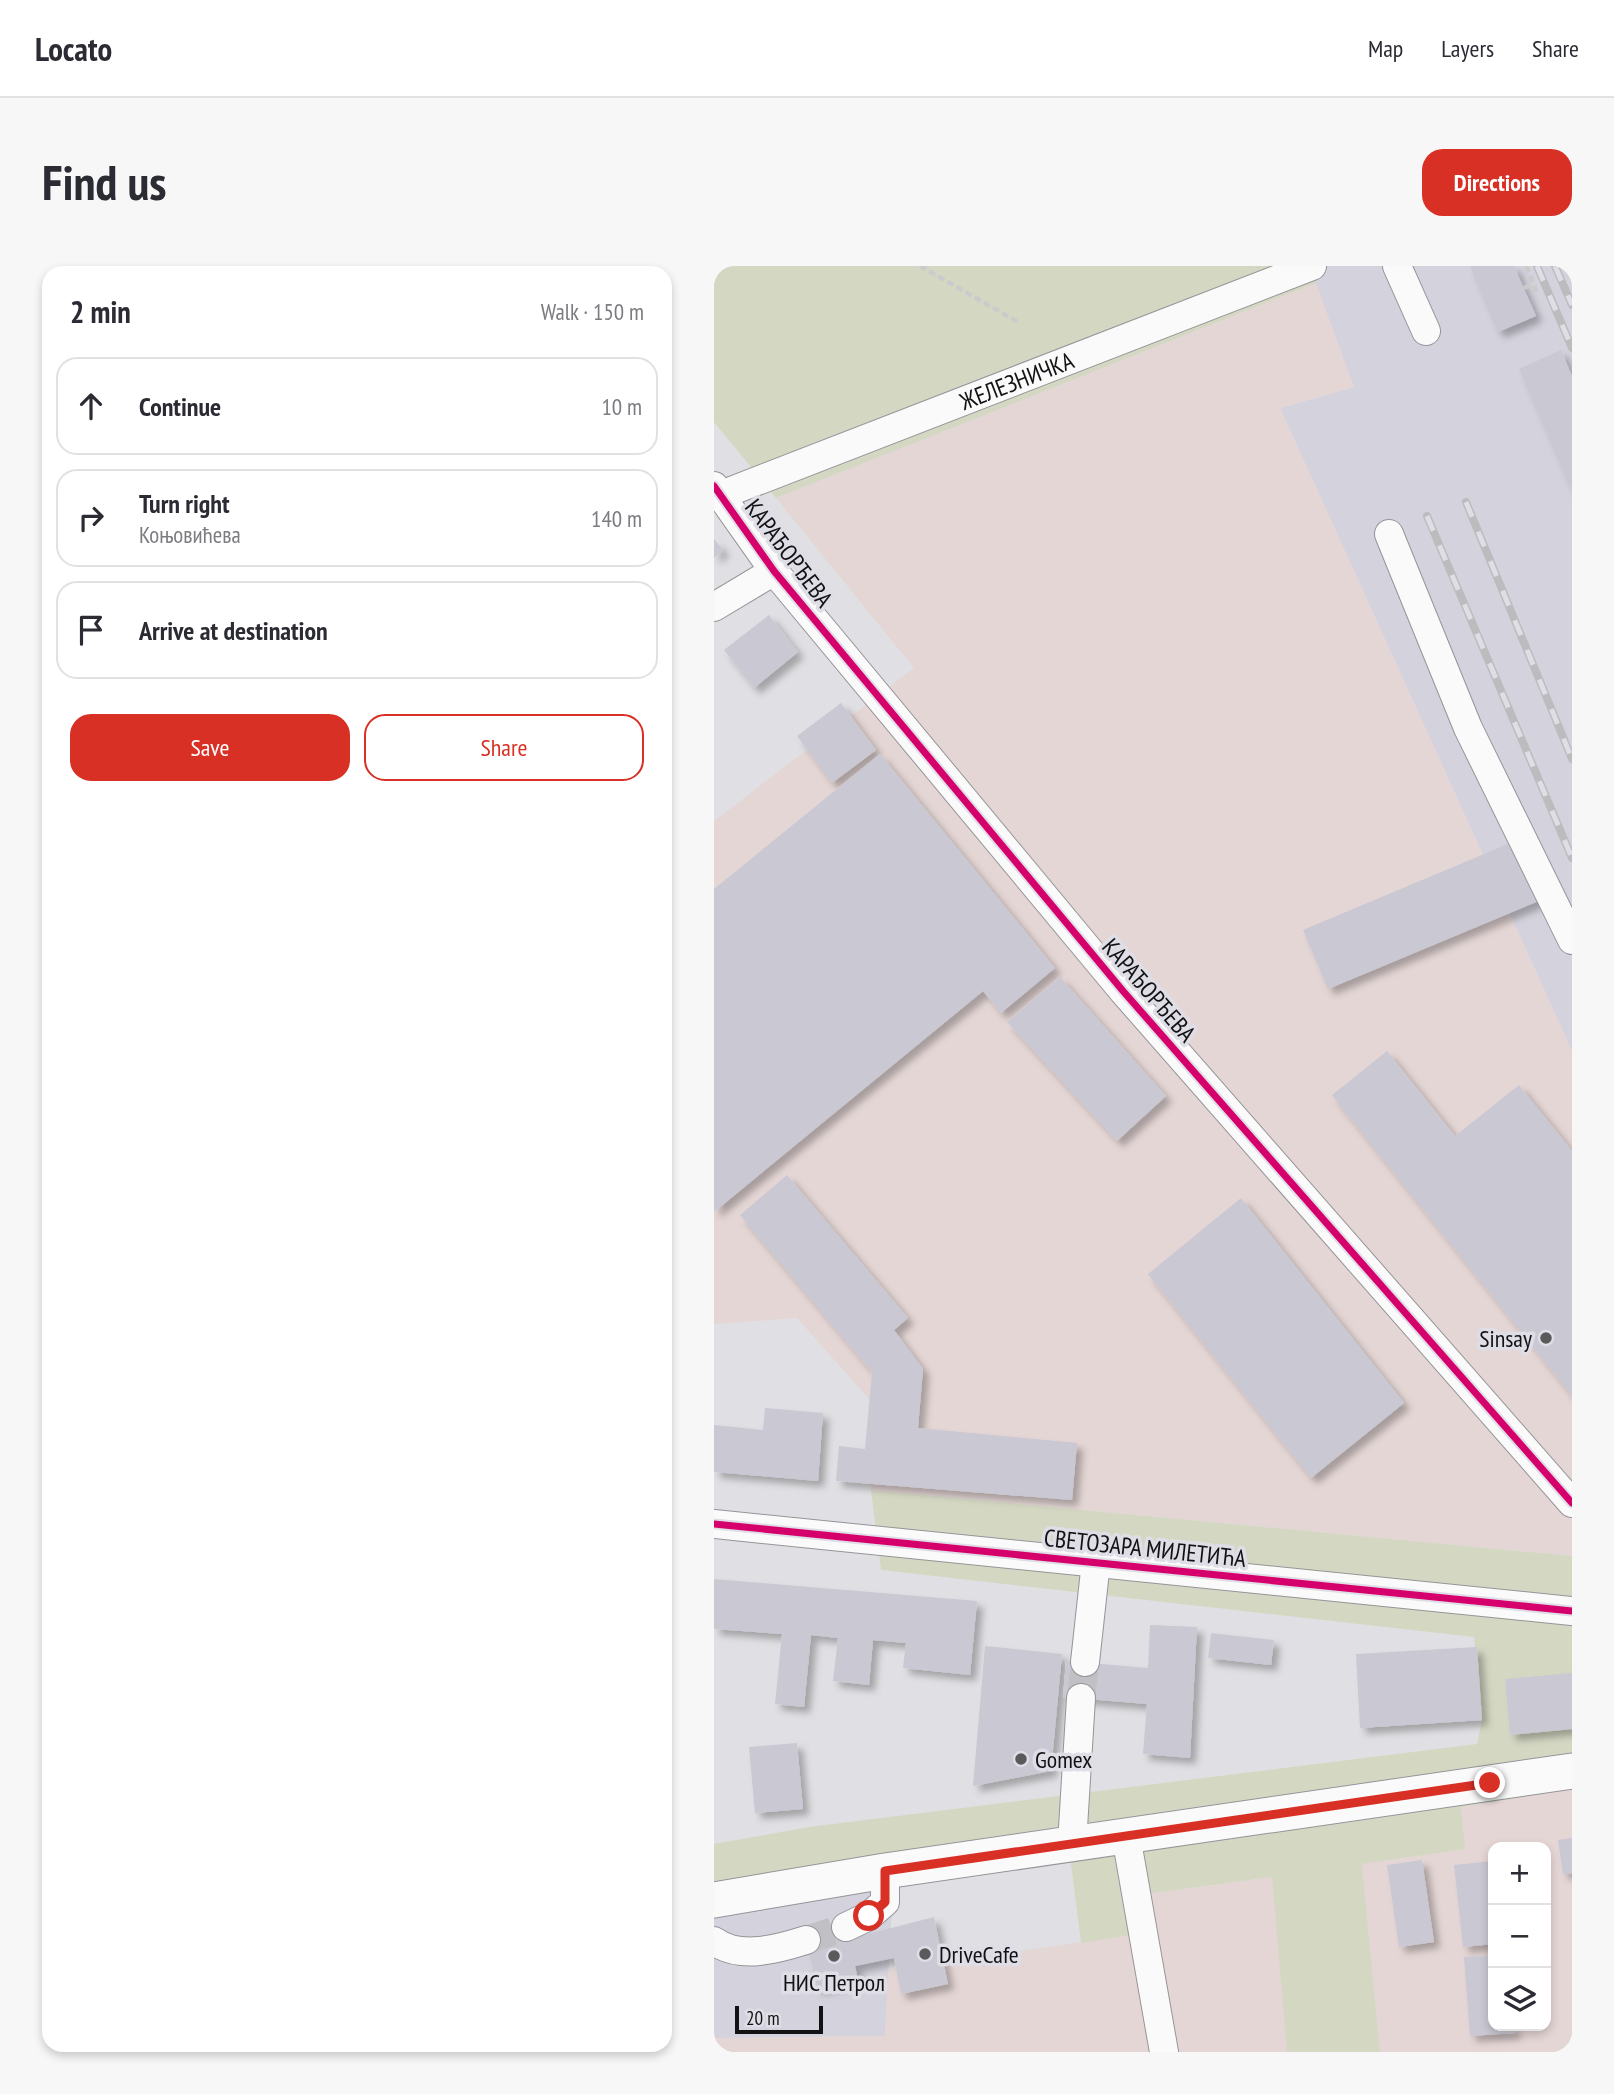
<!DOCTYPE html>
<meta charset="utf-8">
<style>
:root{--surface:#fff;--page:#f7f7f7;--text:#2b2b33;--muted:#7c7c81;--line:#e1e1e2;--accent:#d93025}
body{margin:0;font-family:"PT Sans Narrow",sans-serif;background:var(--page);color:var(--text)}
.controls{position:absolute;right:21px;bottom:21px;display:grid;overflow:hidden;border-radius:14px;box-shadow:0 4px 10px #0003}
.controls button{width:63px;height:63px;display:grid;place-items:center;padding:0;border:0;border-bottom:2px solid var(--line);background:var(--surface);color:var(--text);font:35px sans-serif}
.scale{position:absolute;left:21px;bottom:18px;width:88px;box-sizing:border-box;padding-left:7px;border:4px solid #121114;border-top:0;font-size:19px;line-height:24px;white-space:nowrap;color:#121114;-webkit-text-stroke:5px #dfdde5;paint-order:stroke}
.stop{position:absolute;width:21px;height:21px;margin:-16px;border:5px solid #d93025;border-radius:50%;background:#fff}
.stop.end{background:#d93025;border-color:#fff;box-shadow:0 2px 7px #0008}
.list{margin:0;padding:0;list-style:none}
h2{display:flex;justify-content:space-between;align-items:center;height:91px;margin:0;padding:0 28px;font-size:30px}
h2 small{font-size:23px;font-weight:400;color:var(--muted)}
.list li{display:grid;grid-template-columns:46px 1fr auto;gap:21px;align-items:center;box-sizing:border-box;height:98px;margin:0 14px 14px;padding:0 14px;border:2px solid var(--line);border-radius:21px}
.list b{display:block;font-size:26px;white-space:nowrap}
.list p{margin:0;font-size:23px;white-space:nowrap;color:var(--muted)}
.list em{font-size:23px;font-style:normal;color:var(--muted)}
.actions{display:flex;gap:14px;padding:21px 28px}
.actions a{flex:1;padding:16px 0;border:2px solid var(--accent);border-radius:21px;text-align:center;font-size:24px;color:var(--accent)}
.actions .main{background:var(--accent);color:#fff}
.icon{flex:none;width:38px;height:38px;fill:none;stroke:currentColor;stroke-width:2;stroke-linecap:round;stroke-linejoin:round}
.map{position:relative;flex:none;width:858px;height:1786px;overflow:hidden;border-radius:21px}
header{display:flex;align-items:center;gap:42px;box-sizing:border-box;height:98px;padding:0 35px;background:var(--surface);border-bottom:2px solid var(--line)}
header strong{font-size:33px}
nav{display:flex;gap:38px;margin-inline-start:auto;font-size:24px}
.intro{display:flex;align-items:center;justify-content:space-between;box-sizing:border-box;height:168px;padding:0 42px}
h1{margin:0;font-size:49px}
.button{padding:18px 32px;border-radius:21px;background:var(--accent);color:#fff;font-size:24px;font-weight:700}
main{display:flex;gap:42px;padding:0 42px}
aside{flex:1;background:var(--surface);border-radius:21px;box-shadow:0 4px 10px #0003}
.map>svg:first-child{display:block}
</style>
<header>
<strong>Locato</strong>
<nav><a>Map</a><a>Layers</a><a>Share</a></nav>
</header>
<div class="intro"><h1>Find us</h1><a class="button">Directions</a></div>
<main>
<aside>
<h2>2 min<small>Walk · 150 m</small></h2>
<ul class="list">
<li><svg class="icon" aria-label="ahead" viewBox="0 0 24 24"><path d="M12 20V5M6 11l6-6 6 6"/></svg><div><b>Continue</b></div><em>10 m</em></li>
<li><svg class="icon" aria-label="right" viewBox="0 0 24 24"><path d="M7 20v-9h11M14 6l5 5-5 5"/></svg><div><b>Turn right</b><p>Коњовићева</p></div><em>140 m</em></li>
<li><svg class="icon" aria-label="arrive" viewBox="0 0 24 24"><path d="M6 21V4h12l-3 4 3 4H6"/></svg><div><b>Arrive at destination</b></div></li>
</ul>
<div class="actions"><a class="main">Save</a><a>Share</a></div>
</aside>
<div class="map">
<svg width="858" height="1786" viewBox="0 0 858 1786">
<defs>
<filter id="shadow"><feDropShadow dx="6" dy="6" stdDeviation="3.5" flood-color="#0004"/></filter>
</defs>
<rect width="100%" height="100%" fill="#e0dfe3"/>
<g fill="#d4d2dc">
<path d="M 591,0 L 858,0 L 858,785 L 566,142 L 640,121 Z"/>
<path d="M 179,1621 L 171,1770 L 0,1772 L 0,1651 Z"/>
</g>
<g fill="#e4d6d5" fill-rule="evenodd">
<path d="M 602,17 L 640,121 L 566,142 L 858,785 L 858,1290 L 157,1224 L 157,1135 L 83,1052 L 0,1058 L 0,555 L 200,402 L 62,232 Z"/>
<path d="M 858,1523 L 858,1786 L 666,1786 L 648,1598 L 750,1583 L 747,1541 ZM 779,1581 L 832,1581 L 832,1760 L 779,1760 Z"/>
<path d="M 559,1611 L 573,1786 L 0,1786 L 0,1772 L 171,1770 L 174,1704 L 417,1669 L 410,1631 Z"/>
</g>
<g fill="#d4d8c3">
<path d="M 0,0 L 591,0 L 602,17 L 62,232 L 0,156 Z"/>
<path d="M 157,1224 L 858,1290 L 858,1523 L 747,1541 L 751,1583 L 648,1598 L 666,1786 L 573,1786 L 558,1611 L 410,1631 L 418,1669 L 367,1677 L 356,1590 L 0,1651 L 0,1578 L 95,1561 L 763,1478 L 768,1454 L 760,1371 L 167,1304 Z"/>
</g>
<g fill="#cac8d3" filter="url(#shadow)">
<path d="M 756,0 L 800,0 L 822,50 L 784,66 Z"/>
<path d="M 847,84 L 858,110 L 858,225 L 805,103 Z"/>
<path d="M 0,273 L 9,284 L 0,292 Z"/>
<path d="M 55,349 L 84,386 L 40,422 L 10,384 Z"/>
<path d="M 127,437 L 162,484 L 118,517 L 83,470 Z"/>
<path d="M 166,488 L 341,702 L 287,747 L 269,725 L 0,946 L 0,623 Z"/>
<path d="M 801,575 L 827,634 L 614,723 L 589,664 Z"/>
<path d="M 346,711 L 452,830 L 403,875 L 293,756 Z"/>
<path d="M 673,785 L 741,870 L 805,819 L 858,885 L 858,1130 L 618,829 Z"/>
<path d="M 73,909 L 194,1052 L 180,1064 L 209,1103 L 204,1162 L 363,1177 L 358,1234 L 122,1215 L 125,1180 L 151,1183 L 158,1106 L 26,949 Z"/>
<path d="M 527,932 L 690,1137 L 597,1212 L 434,1008 Z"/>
<path d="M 51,1142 L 109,1147 L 104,1215 L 0,1206 L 0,1159 L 49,1164 Z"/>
<path d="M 0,1313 L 263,1335 L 256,1409 L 189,1402 L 192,1377 L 159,1374 L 155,1419 L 119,1415 L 124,1372 L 97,1369 L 90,1441 L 61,1438 L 68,1368 L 0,1363 Z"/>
<path d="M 436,1359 L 483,1361 L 476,1492 L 429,1488 L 433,1438 L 349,1431 L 352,1395 L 434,1402 Z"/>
<path d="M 497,1367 L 560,1374 L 557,1399 L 494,1392 Z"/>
<path d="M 271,1380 L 348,1388 L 337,1505 L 259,1520 Z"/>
<path d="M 763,1381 L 768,1454 L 646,1462 L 642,1388 Z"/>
<path d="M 858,1407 L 858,1463 L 796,1469 L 791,1413 Z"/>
<path d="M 83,1477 L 89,1543 L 41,1547 L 35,1481 Z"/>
<path d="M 858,1572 L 858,1607 L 849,1608 L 844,1574 Z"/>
<path d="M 708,1594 L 720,1676 L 685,1681 L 673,1599 Z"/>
<path d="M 779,1595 L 779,1678 L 749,1681 L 740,1599 Z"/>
<path d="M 220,1651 L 234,1718 L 187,1728 L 180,1692 L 141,1700 L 144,1714 L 103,1723 L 90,1663 L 130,1654 L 135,1673 Z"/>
<path d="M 779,1689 L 779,1760 L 800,1760 L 801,1767 L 756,1770 L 750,1691 Z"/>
</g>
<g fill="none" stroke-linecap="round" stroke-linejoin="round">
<g stroke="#c1c0c4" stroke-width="28" stroke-dasharray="28 14" stroke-linecap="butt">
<path d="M 367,1432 L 371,1396"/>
<path d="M 92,1674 L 132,1661"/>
</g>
<defs>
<g id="minor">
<path d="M 683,0 L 712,65"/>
<path d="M 0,220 L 60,305 L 409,725 L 858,1237"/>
<path id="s1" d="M 7,229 L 598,0"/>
<path d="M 675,268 L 754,462 L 858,674"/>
<path d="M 0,341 L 60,305"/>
<path d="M 0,1258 L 858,1345"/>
<path d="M 371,1396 L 382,1296"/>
<path d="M 412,1570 L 450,1786"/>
<path d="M 358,1578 L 367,1432"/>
<path d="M 132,1661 L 155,1650 L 171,1636 L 171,1605"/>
<path d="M 0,1675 C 26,1694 64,1683 92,1674"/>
</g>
<path id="major" d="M 0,1634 L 171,1605 L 858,1505"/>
</defs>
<use href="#minor" stroke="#959498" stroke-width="30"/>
<use href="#major" stroke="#959498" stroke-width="37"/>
<g stroke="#cbcbcb" stroke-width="4.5" stroke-dasharray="7 3.5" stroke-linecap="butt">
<path d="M 206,0 L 304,56"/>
<path d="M 812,0 L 824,29"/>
<path d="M 810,22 L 819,18"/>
</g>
<use href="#minor" stroke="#fafafb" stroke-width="28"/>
<use href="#major" stroke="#fafafb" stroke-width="35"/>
<defs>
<g id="rail">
<path d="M 823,0 L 858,82"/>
<path d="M 841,0 L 858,39"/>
<path d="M 752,236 L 858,493"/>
<path d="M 713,250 L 858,592"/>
</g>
</defs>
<use href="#rail" stroke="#bcbcbe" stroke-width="8"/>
<use href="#rail" stroke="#dfdde5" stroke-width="5" stroke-dasharray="16" stroke-linecap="butt"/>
<defs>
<g id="cycleway">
<path d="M 0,220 L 60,305 L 409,725 L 858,1237"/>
<path d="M 0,1258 L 858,1345"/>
</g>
</defs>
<use href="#cycleway" stroke="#dfdde5" stroke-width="11"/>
<use href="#cycleway" stroke="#d6006c" stroke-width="7"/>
</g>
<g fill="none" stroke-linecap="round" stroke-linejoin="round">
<path stroke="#d93025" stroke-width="9" d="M 155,1650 L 171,1636 L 171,1605 L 776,1517"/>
</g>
<g fill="#5a595c" stroke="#dfdde5" stroke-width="2.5">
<circle cx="832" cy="1072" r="7"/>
<circle cx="307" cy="1493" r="7"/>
<circle cx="211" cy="1688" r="7"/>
<circle cx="120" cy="1690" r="7"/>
</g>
<g text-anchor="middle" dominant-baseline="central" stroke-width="7" stroke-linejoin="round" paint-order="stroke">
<g font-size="24" fill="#121114" stroke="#dfdde5">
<text stroke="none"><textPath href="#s1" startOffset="317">ЖЕЛЕЗНИЧКА</textPath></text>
<text transform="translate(75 287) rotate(53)">КАРАЂОРЂЕВА</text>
<text transform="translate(435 724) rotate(49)">КАРАЂОРЂЕВА</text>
<text transform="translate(431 1282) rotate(6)">СВЕТОЗАРА МИЛЕТИЋА</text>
</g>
<g font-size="24" fill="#121114" stroke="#dfdde5" text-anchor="start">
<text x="818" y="1072" text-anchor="end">Sinsay</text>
<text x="321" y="1493">Gomex</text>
<text x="225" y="1688">DriveCafe</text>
<text x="120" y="1716" text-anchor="middle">НИС Петрол</text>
</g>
</g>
</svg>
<div class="controls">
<button>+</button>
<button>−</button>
<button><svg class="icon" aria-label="layers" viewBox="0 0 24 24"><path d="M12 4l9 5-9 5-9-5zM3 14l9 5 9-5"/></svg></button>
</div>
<div class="scale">20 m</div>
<div class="stop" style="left:155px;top:1650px"></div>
<div class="stop end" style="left:776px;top:1517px"></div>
</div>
</main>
